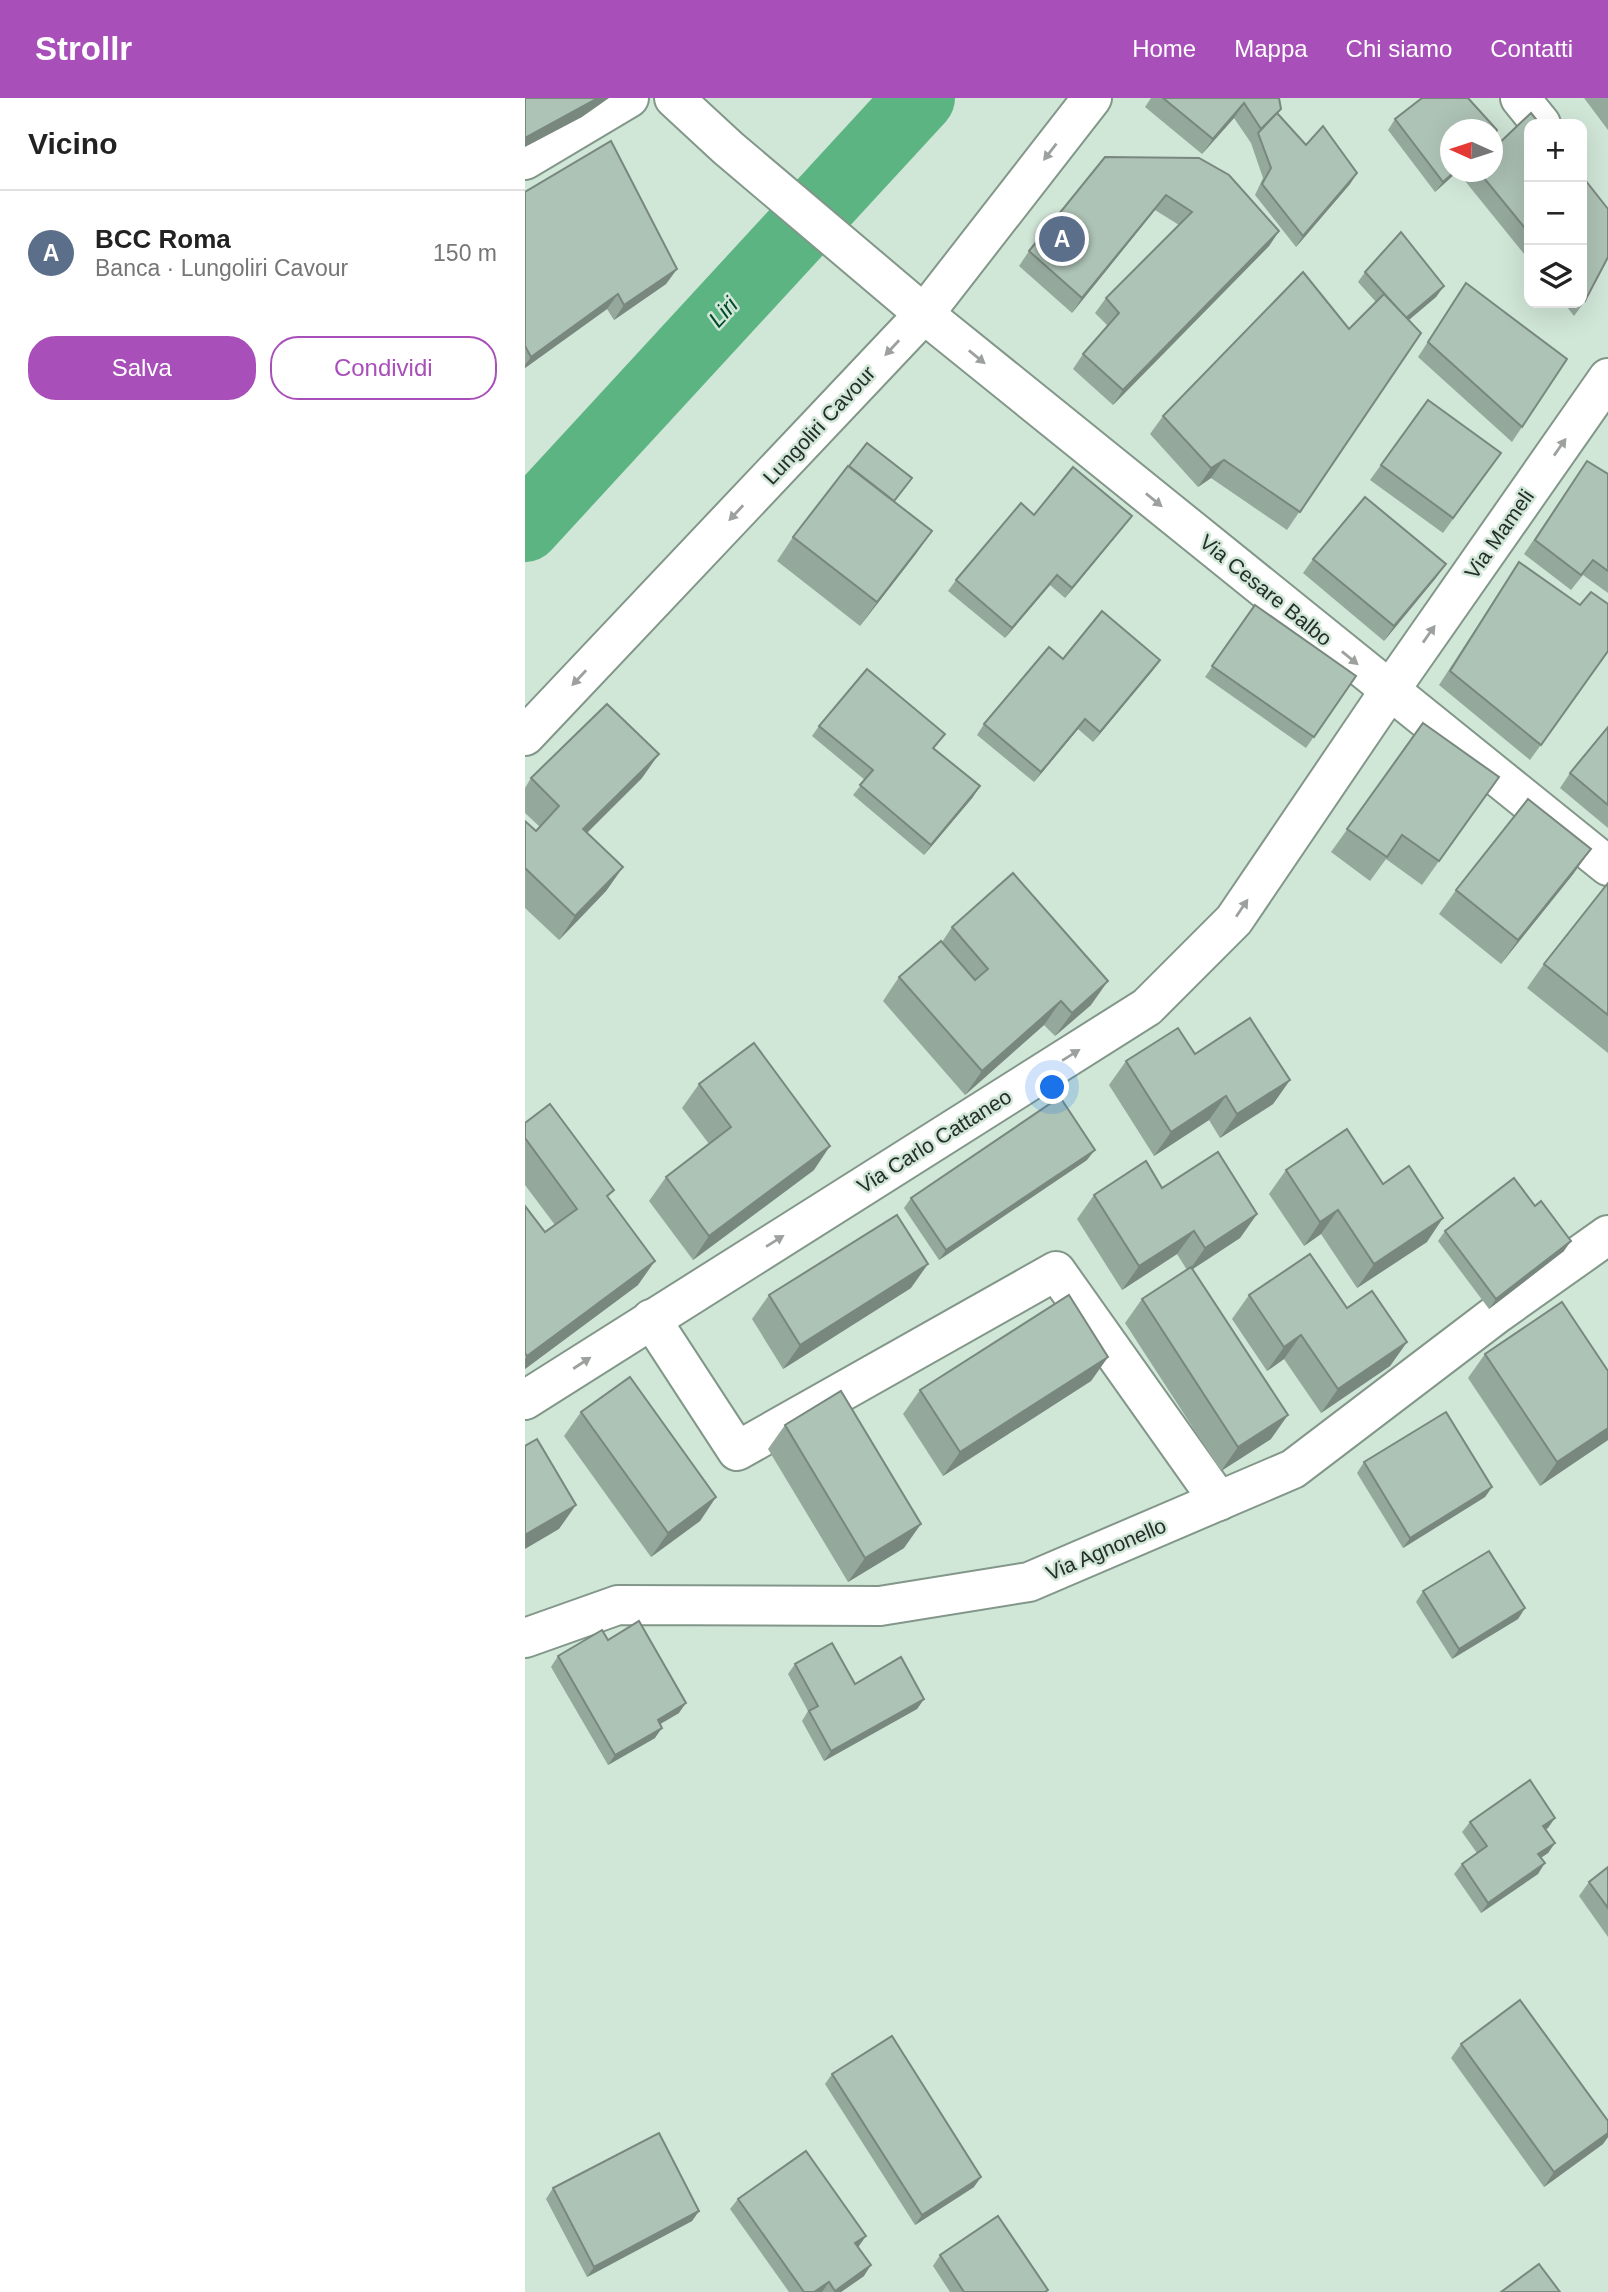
<!DOCTYPE html>
<html lang="it">
<meta charset="utf-8">
<style>
:root{--surface:#fff;--page:#f2f2f2;--text:#222;--muted:#767676;--line:#e0e0e0;--accent:#a94fba}
body{margin:0;font-family:Helvetica,sans-serif;background:var(--page);color:var(--text)}
.controls{position:absolute;right:21px;top:21px;display:grid;overflow:hidden;border-radius:14px;box-shadow:0 7px 28px #0002}
.controls button{width:63px;height:63px;display:grid;place-items:center;padding:0;border:0;border-bottom:2px solid var(--line);background:var(--surface);color:var(--text);font:35px sans-serif}
.compass{position:absolute;left:915px;top:21px;width:63px;height:63px;border-radius:50%;background:var(--surface);box-shadow:0 7px 28px #0002;rotate:273deg}
.you{position:absolute;left:528px;top:990px;width:24px;height:24px;margin:-18px;border:5px solid #fff;border-radius:50%;background:#1a73e8;box-shadow:0 0 0 10px #1a73e833}
.badge{display:grid;place-items:center;width:46px;height:46px;border-radius:50%;background:var(--accent);color:#fff;font-size:23px;font-weight:700}
.pin{position:absolute;translate:-50% -50%;border:4px solid #fff;box-shadow:0 2px 7px #0006}
.list{margin:0;padding:0;list-style:none}
h2{display:flex;justify-content:space-between;align-items:center;height:91px;margin:0;padding:0 28px;font-size:30px}
h2 small{font-size:23px;font-weight:400;color:var(--muted)}
.list li{display:grid;grid-template-columns:46px 1fr auto;gap:21px;align-items:center;box-sizing:border-box;height:126px;padding:0 28px;border-top:2px solid var(--line)}
.list b{display:block;font-size:26px;white-space:nowrap}
.list p{margin:0;font-size:23px;white-space:nowrap;color:var(--muted)}
.list em{font-size:23px;font-style:normal;color:var(--muted)}
.actions{display:flex;gap:14px;padding:21px 28px}
.actions a{flex:1;padding:16px 0;border:2px solid var(--accent);border-radius:28px;text-align:center;font-size:24px;color:var(--accent)}
.actions .main{background:var(--accent);color:#fff}
.icon{flex:none;width:38px;height:38px;fill:none;stroke:currentColor;stroke-width:2;stroke-linecap:round;stroke-linejoin:round}
.map{position:relative;flex:none;width:1083px;height:2194px;overflow:hidden}
header{display:flex;align-items:center;gap:42px;box-sizing:border-box;height:98px;padding:0 35px;background:var(--accent);color:#fff}
header strong{font-size:33px}
nav{display:flex;gap:38px;margin-inline-start:auto;font-size:24px}
main{display:flex}
aside{flex:1;background:var(--surface)}
.map>svg:first-child{display:block}
</style>
<header>
<strong>Strollr</strong>
<nav><a>Home</a><a>Mappa</a><a>Chi siamo</a><a>Contatti</a></nav>
</header>
<main>
<aside>
<h2>Vicino<small></small></h2>
<ul class="list">
<li><span class="badge" style="background:#5c6f8a">A</span><div><b>BCC Roma</b><p>Banca · Lungoliri Cavour</p></div><em>150 m</em></li>
</ul>
<div class="actions"><a class="main">Salva</a><a>Condividi</a></div>
</aside>
<div class="map">
<svg width="1083" height="2194" viewBox="0 0 1083 2194">
<rect width="100%" height="100%" fill="#d0e6d7"/>
<g fill="none" stroke-linecap="round" stroke-linejoin="round">
<path stroke="#5bb481" stroke-width="70" d="M 0,429 L 395,0"/>
<defs>
<g id="minor">
<path d="M 149,0 L 203,50 L 399,216 L 1083,768"/>
<path d="M 995,0 L 1016,26"/>
<path d="M 0,62 L 104,0"/>
<path d="M 0,638 L 399,216 L 567,0"/>
<path d="M 126,1221 L 212,1353 L 531,1173 L 694,1403"/>
<path d="M 0,1302 L 622,909 L 709,822 L 865,592 L 1083,280"/>
<path d="M 0,1540 L 93,1507 L 355,1508 L 504,1484 L 768,1371 L 973,1215 L 1083,1137"/>
</g>
</defs>
<use href="#minor" stroke="#829789" stroke-width="42"/>
<use href="#minor" stroke="#fff" stroke-width="38"/>
</g>
<g fill="#95a89c">
<path d="M 626,0 L 754,0 L 756,11 L 752,15 L 781,47 L 832,75 L 825,86 L 771,149 L 730,97 L 738,80 L 726,45 L 709,20 L 677,56 L 620,9 Z"/>
<path d="M 897,0 L 943,0 L 972,32 L 968,39 L 968,32 L 926,32 L 926,74 L 932,74 L 910,94 L 863,32 L 870,21 Z"/>
<path d="M 1059,0 L 1083,0 L 1083,32 Z"/>
<path d="M 1004,26 L 1004,162 L 940,83 L 946,74 L 968,74 Z"/>
<path d="M 580,59 L 754,133 L 744,148 L 588,307 L 548,271 L 558,256 L 583,228 L 570,215 L 581,200 L 654,127 L 630,112 L 547,215 L 494,168 L 504,153 Z"/>
<path d="M 1057,78 L 1060,203 L 1049,218 L 1039,205 L 1057,205 Z"/>
<path d="M 0,94 L 152,171 L 141,186 L 89,222 L 82,211 L 0,270 Z"/>
<path d="M 840,174 L 919,188 L 911,199 L 884,222 L 896,235 L 762,432 L 686,380 L 673,389 L 625,336 L 638,318 L 824,231 L 851,204 L 833,184 Z"/>
<path d="M 941,185 L 997,329 L 987,344 L 893,259 Z"/>
<path d="M 903,302 L 976,355 L 918,435 L 845,382 Z"/>
<path d="M 1062,363 L 1083,376 L 1083,495 L 1058,477 L 1046,492 L 999,456 Z"/>
<path d="M 369,403 L 407,433 L 390,457 L 335,528 L 252,463 L 268,439 Z"/>
<path d="M 509,417 L 599,428 L 540,500 L 525,487 L 480,540 L 423,493 L 431,482 Z"/>
<path d="M 788,461 L 921,466 L 910,481 L 859,543 L 778,475 Z"/>
<path d="M 994,464 L 1083,554 L 1005,662 L 914,587 Z"/>
<path d="M 730,507 L 831,578 L 781,650 L 680,579 Z"/>
<path d="M 538,561 L 628,572 L 568,644 L 553,631 L 509,684 L 452,637 L 459,626 Z"/>
<path d="M 898,625 L 974,679 L 897,787 L 861,761 L 845,783 L 806,754 Z"/>
<path d="M 294,628 L 413,646 L 409,650 L 448,699 L 399,757 L 328,697 L 340,682 L 287,638 Z"/>
<path d="M 1083,629 L 1083,730 L 1035,690 L 1045,675 Z"/>
<path d="M 6,680 L 117,680 L 62,734 L 98,769 L 81,793 L 34,842 L 0,810 L 0,723 L 11,733 L 15,729 L 0,715 L 0,690 Z"/>
<path d="M 1049,775 L 976,866 L 914,816 L 931,792 Z"/>
<path d="M 1083,785 L 1083,955 L 1002,890 L 1019,866 Z"/>
<path d="M 427,829 L 566,907 L 530,938 L 519,927 L 440,997 L 358,903 L 374,879 L 417,844 Z"/>
<path d="M 670,956 L 765,982 L 748,1006 L 695,1040 L 684,1022 L 629,1058 L 584,987 L 601,963 Z"/>
<path d="M 174,986 L 289,1072 L 168,1162 L 124,1103 L 141,1079 L 184,1046 L 157,1010 Z"/>
<path d="M 0,1025 L 84,1101 L 113,1187 L 0,1271 L 0,1108 L 20,1134 L 30,1127 L 0,1087 Z"/>
<path d="M 562,1062 L 414,1162 L 379,1110 L 386,1100 Z"/>
<path d="M 761,1072 L 858,1086 L 902,1144 L 832,1190 L 796,1136 L 779,1148 L 744,1096 Z"/>
<path d="M 637,1090 L 732,1116 L 715,1140 L 668,1171 L 746,1341 L 696,1373 L 600,1225 L 617,1201 L 662,1172 L 652,1156 L 597,1192 L 552,1121 L 569,1097 Z"/>
<path d="M 920,1133 L 1039,1153 L 964,1211 L 913,1143 Z"/>
<path d="M 386,1190 L 258,1271 L 227,1221 L 244,1197 Z"/>
<path d="M 724,1197 L 822,1210 L 882,1244 L 865,1268 L 796,1315 L 759,1261 L 742,1273 L 707,1221 Z"/>
<path d="M 960,1256 L 1083,1342 L 1015,1388 L 943,1280 Z"/>
<path d="M 583,1259 L 566,1283 L 418,1378 L 378,1316 L 395,1292 Z"/>
<path d="M 56,1314 L 191,1399 L 175,1423 L 126,1459 L 39,1338 Z"/>
<path d="M 260,1327 L 379,1450 L 323,1484 L 243,1351 Z"/>
<path d="M 839,1364 L 967,1389 L 960,1399 L 878,1450 L 832,1375 Z"/>
<path d="M 898,1493 L 1000,1510 L 993,1521 L 927,1561 L 891,1504 Z"/>
<path d="M 83,1542 L 154,1615 L 135,1626 L 130,1640 L 83,1667 L 26,1569 L 33,1558 Z"/>
<path d="M 270,1566 L 330,1586 L 399,1601 L 392,1611 L 299,1663 L 277,1623 L 283,1613 L 263,1576 Z"/>
<path d="M 1030,1720 L 1021,1731 L 1030,1745 L 1023,1755 L 1016,1760 L 1013,1776 L 956,1815 L 929,1776 L 937,1766 L 952,1755 L 937,1734 L 945,1724 Z"/>
<path d="M 1083,1769 L 1083,1839 L 1054,1798 L 1064,1784 Z"/>
<path d="M 936,1946 L 1083,2023 L 1083,2039 L 1078,2046 L 1019,2089 L 926,1960 Z"/>
<path d="M 307,1976 L 449,2089 L 390,2127 L 300,1986 Z"/>
<path d="M 28,2090 L 174,2113 L 167,2123 L 62,2179 L 21,2101 Z"/>
<path d="M 213,2101 L 334,2148 L 333,2149 L 339,2178 L 316,2194 L 264,2194 L 205,2111 Z"/>
<path d="M 415,2157 L 522,2194 L 425,2194 L 408,2168 Z"/>
</g>
<g fill="#79887f">
<path d="M 73,0 L 84,0 L 57,19 L 0,49 L 0,40 Z"/>
<path d="M 719,5 L 709,20 L 677,56 L 688,41 Z"/>
<path d="M 929,74 L 932,74 L 910,94 L 918,84 Z"/>
<path d="M 832,75 L 825,86 L 771,149 L 778,138 Z"/>
<path d="M 641,97 L 630,112 L 547,215 L 557,200 Z"/>
<path d="M 754,133 L 744,148 L 588,307 L 598,292 Z"/>
<path d="M 152,171 L 141,186 L 89,222 L 99,207 Z"/>
<path d="M 919,188 L 911,199 L 873,231 L 881,220 Z"/>
<path d="M 93,196 L 82,211 L 0,270 L 0,267 L 6,259 Z"/>
<path d="M 699,362 L 686,380 L 673,389 L 686,370 Z"/>
<path d="M 607,418 L 599,428 L 540,500 L 547,490 Z"/>
<path d="M 407,433 L 390,457 L 335,528 L 352,504 Z"/>
<path d="M 921,466 L 910,481 L 859,543 L 869,528 Z"/>
<path d="M 532,477 L 525,487 L 480,540 L 487,530 Z"/>
<path d="M 635,562 L 628,572 L 568,644 L 575,634 Z"/>
<path d="M 560,621 L 553,631 L 509,684 L 516,674 Z"/>
<path d="M 134,656 L 117,680 L 42,755 L 58,731 Z"/>
<path d="M 455,688 L 448,699 L 399,757 L 406,747 Z"/>
<path d="M 1066,751 L 1049,775 L 976,866 L 993,842 Z"/>
<path d="M 98,769 L 81,793 L 34,842 L 50,818 Z"/>
<path d="M 583,883 L 566,907 L 530,938 L 547,915 Z"/>
<path d="M 536,903 L 519,927 L 440,997 L 457,973 Z"/>
<path d="M 765,982 L 748,1006 L 695,1040 L 712,1016 Z"/>
<path d="M 701,998 L 684,1022 L 629,1058 L 646,1034 Z"/>
<path d="M 305,1048 L 289,1072 L 168,1162 L 184,1138 Z"/>
<path d="M 570,1052 L 562,1062 L 414,1162 L 421,1152 Z"/>
<path d="M 813,1112 L 796,1136 L 779,1148 L 795,1124 Z"/>
<path d="M 732,1116 L 715,1140 L 663,1174 L 680,1150 Z"/>
<path d="M 918,1120 L 902,1144 L 832,1190 L 849,1166 Z"/>
<path d="M 669,1133 L 652,1156 L 597,1192 L 614,1168 Z"/>
<path d="M 1046,1143 L 1039,1153 L 964,1211 L 971,1201 Z"/>
<path d="M 130,1163 L 113,1187 L 0,1271 L 0,1261 L 2,1258 Z"/>
<path d="M 403,1166 L 386,1190 L 258,1271 L 275,1247 Z"/>
<path d="M 776,1237 L 759,1261 L 742,1273 L 759,1249 Z"/>
<path d="M 882,1244 L 865,1268 L 796,1315 L 813,1291 Z"/>
<path d="M 583,1259 L 566,1283 L 418,1378 L 435,1354 Z"/>
<path d="M 763,1317 L 746,1341 L 696,1373 L 713,1349 Z"/>
<path d="M 1083,1330 L 1083,1342 L 1015,1388 L 1032,1364 Z"/>
<path d="M 967,1389 L 960,1399 L 878,1450 L 885,1440 Z"/>
<path d="M 191,1399 L 175,1423 L 126,1459 L 143,1435 Z"/>
<path d="M 51,1407 L 34,1431 L 0,1451 L 0,1437 Z"/>
<path d="M 396,1426 L 379,1450 L 323,1484 L 340,1460 Z"/>
<path d="M 1000,1510 L 993,1521 L 927,1561 L 934,1551 Z"/>
<path d="M 399,1601 L 392,1611 L 299,1663 L 306,1653 Z"/>
<path d="M 161,1605 L 154,1615 L 125,1632 L 133,1622 Z"/>
<path d="M 137,1630 L 130,1640 L 83,1667 L 90,1657 Z"/>
<path d="M 1030,1720 L 1023,1730 L 1011,1738 L 1018,1728 Z"/>
<path d="M 1030,1745 L 1023,1755 L 1006,1766 L 1013,1756 Z"/>
<path d="M 1020,1765 L 1013,1776 L 956,1815 L 963,1805 Z"/>
<path d="M 1083,2035 L 1083,2039 L 1078,2046 L 1019,2089 L 1029,2074 Z"/>
<path d="M 456,2079 L 449,2089 L 390,2127 L 397,2117 Z"/>
<path d="M 174,2113 L 167,2123 L 62,2179 L 69,2169 Z"/>
<path d="M 341,2138 L 334,2148 L 323,2155 L 330,2145 Z"/>
<path d="M 346,2167 L 339,2178 L 316,2194 L 310,2194 Z"/>
<path d="M 304,2184 L 297,2194 L 289,2194 Z"/>
</g>
<g fill="#adc3b5" stroke="#79887f" stroke-width="2">
<path d="M 0,0 L 73,0 L 0,40 Z"/>
<path d="M 638,0 L 754,0 L 756,11 L 736,31 L 719,5 L 688,41 Z"/>
<path d="M 897,0 L 943,0 L 972,32 L 968,37 L 968,32 L 926,32 L 926,74 L 929,74 L 918,84 L 870,21 Z"/>
<path d="M 752,15 L 781,47 L 798,28 L 832,75 L 778,138 L 737,86 L 746,70 L 733,35 Z"/>
<path d="M 1006,15 L 1015,26 L 1004,26 L 1004,135 L 954,74 L 968,74 L 968,51 Z"/>
<path d="M 86,43 L 152,171 L 99,207 L 93,196 L 6,259 L 0,248 L 0,94 Z"/>
<path d="M 580,59 L 674,60 L 704,77 L 754,133 L 598,292 L 558,256 L 594,215 L 581,200 L 667,114 L 641,97 L 557,200 L 504,153 Z"/>
<path d="M 1057,78 L 1083,111 L 1083,159 L 1060,203 L 1057,199 Z"/>
<path d="M 876,134 L 919,188 L 881,220 L 840,174 Z"/>
<path d="M 778,174 L 824,231 L 859,196 L 896,235 L 775,414 L 699,362 L 686,370 L 638,318 Z"/>
<path d="M 941,185 L 1042,261 L 997,329 L 903,244 Z"/>
<path d="M 903,302 L 976,355 L 928,420 L 856,367 Z"/>
<path d="M 342,345 L 387,380 L 369,403 L 324,368 Z"/>
<path d="M 1062,363 L 1083,376 L 1083,473 L 1068,462 L 1056,477 L 1010,442 Z"/>
<path d="M 323,368 L 407,433 L 352,504 L 268,439 Z"/>
<path d="M 548,369 L 607,418 L 547,490 L 532,477 L 487,530 L 431,482 L 496,405 L 509,417 Z"/>
<path d="M 840,399 L 921,466 L 869,528 L 788,461 Z"/>
<path d="M 994,464 L 1055,507 L 1066,494 L 1083,506 L 1083,553 L 1016,647 L 925,573 Z"/>
<path d="M 730,507 L 831,578 L 789,639 L 687,568 Z"/>
<path d="M 577,513 L 635,562 L 575,634 L 560,621 L 516,674 L 459,626 L 524,549 L 538,561 Z"/>
<path d="M 342,571 L 420,636 L 408,650 L 455,688 L 406,747 L 335,687 L 348,672 L 294,628 Z"/>
<path d="M 82,606 L 134,656 L 58,731 L 98,769 L 50,818 L 0,770 L 0,723 L 11,733 L 34,708 L 6,680 Z"/>
<path d="M 898,625 L 974,679 L 914,763 L 877,737 L 862,759 L 822,731 Z"/>
<path d="M 1083,629 L 1083,707 L 1045,675 Z"/>
<path d="M 1003,701 L 1066,751 L 993,842 L 931,792 Z"/>
<path d="M 488,775 L 583,883 L 547,915 L 536,903 L 457,973 L 374,879 L 416,843 L 450,882 L 463,871 L 427,829 Z"/>
<path d="M 1083,785 L 1083,917 L 1019,866 Z"/>
<path d="M 725,920 L 765,982 L 712,1016 L 701,998 L 646,1034 L 601,963 L 653,930 L 670,956 Z"/>
<path d="M 229,945 L 305,1048 L 184,1138 L 141,1079 L 206,1029 L 174,986 Z"/>
<path d="M 535,999 L 570,1052 L 421,1152 L 386,1100 Z"/>
<path d="M 25,1006 L 89,1092 L 82,1098 L 130,1163 L 2,1258 L 0,1255 L 0,1108 L 20,1134 L 52,1111 L 0,1040 L 0,1025 Z"/>
<path d="M 822,1031 L 858,1086 L 884,1068 L 918,1120 L 849,1166 L 813,1112 L 795,1124 L 761,1072 Z"/>
<path d="M 693,1054 L 732,1116 L 680,1150 L 669,1133 L 614,1168 L 569,1097 L 621,1063 L 637,1090 Z"/>
<path d="M 989,1080 L 1010,1108 L 1016,1103 L 1046,1143 L 971,1201 L 920,1133 Z"/>
<path d="M 372,1117 L 403,1166 L 275,1247 L 244,1197 Z"/>
<path d="M 785,1156 L 822,1210 L 847,1193 L 882,1244 L 813,1291 L 776,1237 L 759,1249 L 724,1197 Z"/>
<path d="M 666,1169 L 763,1317 L 713,1349 L 617,1201 Z"/>
<path d="M 544,1197 L 583,1259 L 435,1354 L 395,1292 Z"/>
<path d="M 1037,1204 L 1083,1273 L 1083,1330 L 1032,1364 L 960,1256 Z"/>
<path d="M 105,1279 L 191,1399 L 143,1435 L 56,1314 Z"/>
<path d="M 316,1293 L 396,1426 L 340,1460 L 260,1327 Z"/>
<path d="M 921,1314 L 967,1389 L 885,1440 L 839,1364 Z"/>
<path d="M 12,1341 L 51,1407 L 0,1437 L 0,1348 Z"/>
<path d="M 964,1453 L 1000,1510 L 934,1551 L 898,1493 Z"/>
<path d="M 114,1523 L 161,1605 L 133,1622 L 137,1630 L 90,1657 L 33,1558 L 77,1532 L 83,1542 Z"/>
<path d="M 307,1545 L 330,1586 L 376,1559 L 399,1601 L 306,1653 L 284,1613 L 293,1608 L 270,1566 Z"/>
<path d="M 1005,1682 L 1030,1720 L 1018,1728 L 1030,1745 L 1013,1756 L 1020,1765 L 963,1805 L 937,1766 L 962,1748 L 945,1724 Z"/>
<path d="M 1083,1769 L 1083,1810 L 1064,1784 Z"/>
<path d="M 995,1902 L 1083,2023 L 1083,2035 L 1029,2074 L 936,1946 Z"/>
<path d="M 367,1938 L 456,2079 L 397,2117 L 307,1976 Z"/>
<path d="M 134,2035 L 174,2113 L 69,2169 L 28,2090 Z"/>
<path d="M 281,2053 L 341,2138 L 330,2145 L 346,2167 L 310,2193 L 304,2184 L 289,2194 L 279,2194 L 213,2101 Z"/>
<path d="M 473,2118 L 523,2192 L 520,2194 L 439,2194 L 415,2157 Z"/>
<path d="M 1014,2166 L 1035,2194 L 976,2194 Z"/>
</g>
<defs><path id="oneway-solid" d="M-6-.8H1V-3.2L6.5 0L1 3.2V.8H-6Z" transform="scale(1.75)"/></defs>
<g fill="#9da19e">
<use href="#oneway-solid" transform="translate(525 54) rotate(128)"/>
<use href="#oneway-solid" transform="translate(367 250) rotate(133)"/>
<use href="#oneway-solid" transform="translate(452 259) rotate(39)"/>
<use href="#oneway-solid" transform="translate(1035 349) rotate(-55)"/>
<use href="#oneway-solid" transform="translate(629 402) rotate(39)"/>
<use href="#oneway-solid" transform="translate(211 415) rotate(133)"/>
<use href="#oneway-solid" transform="translate(904 536) rotate(-55)"/>
<use href="#oneway-solid" transform="translate(825 560) rotate(39)"/>
<use href="#oneway-solid" transform="translate(54 580) rotate(133)"/>
<use href="#oneway-solid" transform="translate(717 810) rotate(-56)"/>
<use href="#oneway-solid" transform="translate(546 957) rotate(-32)"/>
<use href="#oneway-solid" transform="translate(250 1143) rotate(-32)"/>
<use href="#oneway-solid" transform="translate(57 1265) rotate(-33)"/>
</g>
<g text-anchor="middle" dominant-baseline="central" stroke-width="5" stroke-linejoin="round" paint-order="stroke">
<g font-size="21" fill="#252e28" stroke="#d0e6d7">
<text transform="translate(294 327) rotate(-47)">Lungoliri Cavour</text>
<text transform="translate(974 436) rotate(-55)">Via Mameli</text>
<text transform="translate(741 492) rotate(39)">Via Cesare Balbo</text>
<text transform="translate(409 1043) rotate(-32)">Via Carlo Cattaneo</text>
<text transform="translate(581 1451) rotate(-23)">Via Agnonello</text>
</g>
<g font-size="23" font-style="italic" fill="#014b2a" stroke="#d0e6d7">
<text transform="translate(198 214) rotate(-47)">Liri</text>
</g>
</g>
</svg>
<div class="controls">
<button>+</button>
<button>−</button>
<button><svg class="icon" aria-label="layers" viewBox="0 0 24 24"><path d="M12 4l9 5-9 5-9-5zM3 14l9 5 9-5"/></svg></button>
</div>
<svg class="compass" viewBox="-18 -18 36 36"><path d="M0-13l5 13h-10z" fill="#e53935"/><path d="M0 13l5-13h-10z" fill="#767676"/></svg>
<div class="you"></div>
<div class="pin badge" style="left:537px;top:141px;background:#5c6f8a">A</div>
</div>
</main>
